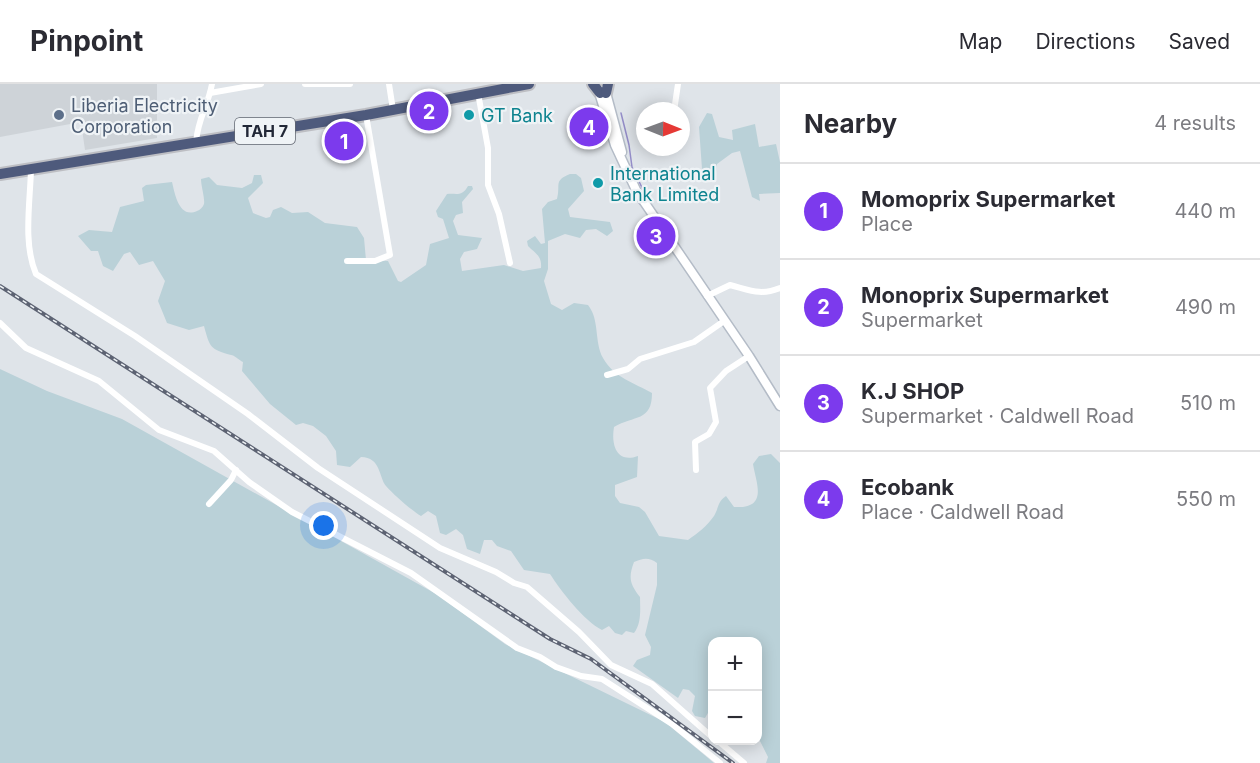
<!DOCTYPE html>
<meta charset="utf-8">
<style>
:root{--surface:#fff;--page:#f2f2f3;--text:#2b2b33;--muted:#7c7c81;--line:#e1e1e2;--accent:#7c3aed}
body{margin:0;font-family:Inter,sans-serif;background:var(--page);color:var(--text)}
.controls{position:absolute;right:18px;bottom:18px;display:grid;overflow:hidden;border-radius:12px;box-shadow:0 3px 15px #0003}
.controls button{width:54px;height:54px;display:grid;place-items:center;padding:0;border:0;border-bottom:2px solid var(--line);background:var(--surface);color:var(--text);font:30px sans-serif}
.compass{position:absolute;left:636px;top:18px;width:54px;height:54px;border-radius:50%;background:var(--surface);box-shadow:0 3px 15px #0003;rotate:91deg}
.you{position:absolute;left:324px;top:442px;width:21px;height:21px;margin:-15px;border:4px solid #fff;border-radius:50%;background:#1a73e8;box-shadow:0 0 0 9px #1a73e833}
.badge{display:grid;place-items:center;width:39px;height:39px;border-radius:50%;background:var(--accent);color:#fff;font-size:20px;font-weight:700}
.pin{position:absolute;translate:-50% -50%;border:3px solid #fff;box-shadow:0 2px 6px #0006}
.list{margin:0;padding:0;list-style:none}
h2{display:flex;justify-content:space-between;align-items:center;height:78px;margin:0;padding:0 24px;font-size:26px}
h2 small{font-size:20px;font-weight:400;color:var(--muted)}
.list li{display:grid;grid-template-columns:39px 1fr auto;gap:18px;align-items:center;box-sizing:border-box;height:96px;padding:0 24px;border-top:2px solid var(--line)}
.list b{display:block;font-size:22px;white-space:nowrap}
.list p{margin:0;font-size:20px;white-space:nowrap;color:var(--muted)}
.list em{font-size:20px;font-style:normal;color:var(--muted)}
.map{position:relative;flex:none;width:780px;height:679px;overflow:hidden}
header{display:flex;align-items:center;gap:36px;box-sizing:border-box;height:84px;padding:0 30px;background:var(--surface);border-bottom:2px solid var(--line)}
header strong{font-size:28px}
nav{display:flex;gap:33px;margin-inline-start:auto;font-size:21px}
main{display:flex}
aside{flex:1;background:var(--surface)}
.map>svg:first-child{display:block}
</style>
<header>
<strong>Pinpoint</strong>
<nav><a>Map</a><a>Directions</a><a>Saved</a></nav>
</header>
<main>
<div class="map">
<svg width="780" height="679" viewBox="0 0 780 679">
<rect width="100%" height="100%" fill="#dfe4e9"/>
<path fill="#ced3d8" d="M 0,0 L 157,0 L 157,54 L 85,66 L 81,38 L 0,53 Z"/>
<g fill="#bad1d8">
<path d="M 707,29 L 712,30 L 719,53 L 733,56 L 732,46 L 755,40 L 759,63 L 776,60 L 780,78 L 780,109 L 759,110 L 760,117 L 752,113 L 740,67 L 732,69 L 717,80 L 716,89 L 702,85 L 699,43 Z"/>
<path d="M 570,90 L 576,90 L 581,94 L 584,107 L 568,125 L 570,133 L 610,138 L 613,147 L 607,152 L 596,145 L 586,146 L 580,154 L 565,150 L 548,157 L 548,185 L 544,197 L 551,220 L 562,226 L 574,219 L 588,221 C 600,236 594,258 603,274 C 614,294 635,299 652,309 C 652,338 634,331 614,343 C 611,360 616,380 638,372 L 637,393 L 615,401 L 615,412 L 620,419 L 639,423 L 645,428 L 659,452 L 688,456 C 698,449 707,442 714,432 C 719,424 717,418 726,412 L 734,423 C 769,425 756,399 753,380 L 759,372 L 771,370 L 780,379 L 780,679 L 766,679 L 768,673 L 758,653 L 758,558 L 712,558 L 712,622 L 705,634 L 695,632 L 692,627 L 695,612 L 689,606 L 683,605 L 678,614 L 633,582 L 637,576 L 650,571 L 651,563 L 645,551 L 657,501 L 657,479 C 649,473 643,474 634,478 C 628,494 630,500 640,513 C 640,524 642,539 634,549 L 626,547 L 622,551 L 615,549 L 609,542 L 602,546 C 584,537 561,507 550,490 L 524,486 L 511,467 L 497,462 L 492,456 L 484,456 L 480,470 L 467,465 L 463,451 L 456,445 L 446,451 L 440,449 L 436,432 L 428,427 L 421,432 C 411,426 394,411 386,402 C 379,394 381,373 361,373 L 350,383 L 337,381 L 336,367 L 326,352 L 313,342 L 303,339 L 296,341 L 270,320 L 242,287 L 243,278 C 239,276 234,271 231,271 C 210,265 210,264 204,242 L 189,246 L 167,239 L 158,217 L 165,197 L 153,177 L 139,181 L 130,168 L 124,170 L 113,187 L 103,182 L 98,167 L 91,167 L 78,152 L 89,146 L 112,148 L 120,123 L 144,117 L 142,104 L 146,101 L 172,98 C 175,110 179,135 197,127 C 200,126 203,123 204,120 C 205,114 201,102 201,95 L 209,93 L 217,101 L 242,104 L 252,99 L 254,91 L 261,91 L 263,99 L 248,114 L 253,129 L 266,134 L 270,133 L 273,126 L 281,123 L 292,129 L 308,128 L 325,139 L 357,143 L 364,154 L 366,176 L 388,177 L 398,197 L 401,198 L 426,181 L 430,160 L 449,154 L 443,135 L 438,133 L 436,127 L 447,110 C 457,109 462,113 468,102 L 472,102 L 473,105 L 462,118 L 463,129 L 456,131 L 453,137 L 458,151 L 482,154 L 477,165 L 464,168 L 460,175 L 462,187 L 504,181 L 523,187 L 541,184 C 542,172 536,170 528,162 L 527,157 L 535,152 L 541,160 L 545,159 L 542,125 L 548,118 L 557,115 C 561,100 553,97 570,90 Z"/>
<path d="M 0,285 L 47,307 L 122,335 L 438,511 L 505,560 L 665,638 L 714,679 L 0,679 Z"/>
</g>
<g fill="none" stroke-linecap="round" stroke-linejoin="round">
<g stroke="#948dc8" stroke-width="1.5">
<path d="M 621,29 L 629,61 L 632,83 L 648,116"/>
<path d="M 600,33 L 615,71"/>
<path d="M 637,115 L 640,120"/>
</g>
<defs>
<g id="secondary">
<path d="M 598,5 L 615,61 L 636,106 L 749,272 L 780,322"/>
<path d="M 605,5 L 622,68"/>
</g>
<g id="trunk">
<path d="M 593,0 L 600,9"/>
<path d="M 606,9 L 608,0"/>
<path d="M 0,90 L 366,31 L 529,0"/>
</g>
</defs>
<use href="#secondary" stroke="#b4bcc7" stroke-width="11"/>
<use href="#trunk" stroke="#bdbec3" stroke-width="14"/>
<g stroke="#fff" stroke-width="6">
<path d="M 305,0 L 350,0"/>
<path d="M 389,0 L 393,26"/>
<path d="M 210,9 L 261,0"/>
<path d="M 478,9 L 488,64 L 488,101 L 499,130 L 510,179"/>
<path d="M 674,27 L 678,0"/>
<path d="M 196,58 C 198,34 208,22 212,0"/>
<path d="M 31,86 C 30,119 23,160 36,190 L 135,252 L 248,330 L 318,384 L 440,464 L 496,488 L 514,499 L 527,503 L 579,548 L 611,581 L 652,600 L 712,653"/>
<path d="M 347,177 L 375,177 L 390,171 L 366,31"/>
<path d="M 707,212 L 730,201 C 750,206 760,212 780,204"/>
<path d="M 0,239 L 26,264 L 99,297 L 159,346 L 214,367 L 249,398 L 292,428 L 411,489 L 517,564 L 540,573 L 556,583 L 581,592 L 602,595 L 672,640 L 720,679"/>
<path d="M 607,291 L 628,285 L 640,275 L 694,258 L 724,237"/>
<path d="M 696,386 L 695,358 L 709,350 L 716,338 L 710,304 L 726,287 L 749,272"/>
<path d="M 209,420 L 231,396 L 236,386"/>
<path d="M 717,656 L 744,679"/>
</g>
<use href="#secondary" stroke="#fff" stroke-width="8"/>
<use href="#trunk" stroke="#4e5a7c" stroke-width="10"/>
<defs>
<path id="rail" d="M 0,202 L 550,555 L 591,575 L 733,679"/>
</defs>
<use href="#rail" stroke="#5d6373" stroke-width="4"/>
<use href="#rail" stroke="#eff3f6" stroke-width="1.5" stroke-dasharray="4.5" stroke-linecap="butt"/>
</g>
<circle fill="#5c6f8a" stroke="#eff3f6" stroke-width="2" cx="59" cy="31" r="6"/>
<g fill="#0f9aa8" stroke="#eff3f6" stroke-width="2">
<circle cx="469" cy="31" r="6"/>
<circle cx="598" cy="99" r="6"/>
</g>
<g text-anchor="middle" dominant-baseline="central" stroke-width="4.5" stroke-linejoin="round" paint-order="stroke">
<rect fill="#eff3f6" stroke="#606570" stroke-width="1.5" x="235" y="34" width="60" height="26" rx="4.5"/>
<g font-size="16" font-weight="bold" fill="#222837">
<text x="265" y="47">TAH 7</text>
</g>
<g font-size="18" fill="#4e5e75" stroke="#eff3f6" text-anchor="start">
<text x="71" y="21">Liberia Electricity<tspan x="71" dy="21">Corporation</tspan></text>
</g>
<g font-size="18" fill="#0d838f" stroke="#eff3f6" text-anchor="start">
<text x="481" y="31">GT Bank</text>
<text x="610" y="89">International<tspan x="610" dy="21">Bank Limited</tspan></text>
</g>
</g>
</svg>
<div class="controls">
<button>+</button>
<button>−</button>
</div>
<svg class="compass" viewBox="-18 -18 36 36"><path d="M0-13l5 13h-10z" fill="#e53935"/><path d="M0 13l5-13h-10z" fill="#7c7c81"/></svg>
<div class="you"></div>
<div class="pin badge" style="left:344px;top:57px">1</div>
<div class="pin badge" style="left:429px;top:27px">2</div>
<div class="pin badge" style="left:656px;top:152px">3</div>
<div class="pin badge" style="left:589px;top:43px">4</div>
</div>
<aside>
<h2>Nearby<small>4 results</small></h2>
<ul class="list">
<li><span class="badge">1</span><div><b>Momoprix Supermarket</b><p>Place</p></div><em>440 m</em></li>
<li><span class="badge">2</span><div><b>Monoprix Supermarket</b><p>Supermarket</p></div><em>490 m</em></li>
<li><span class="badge">3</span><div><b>K.J SHOP</b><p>Supermarket · Caldwell Road</p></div><em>510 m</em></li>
<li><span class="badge">4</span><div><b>Ecobank</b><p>Place · Caldwell Road</p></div><em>550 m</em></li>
</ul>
</aside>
</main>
